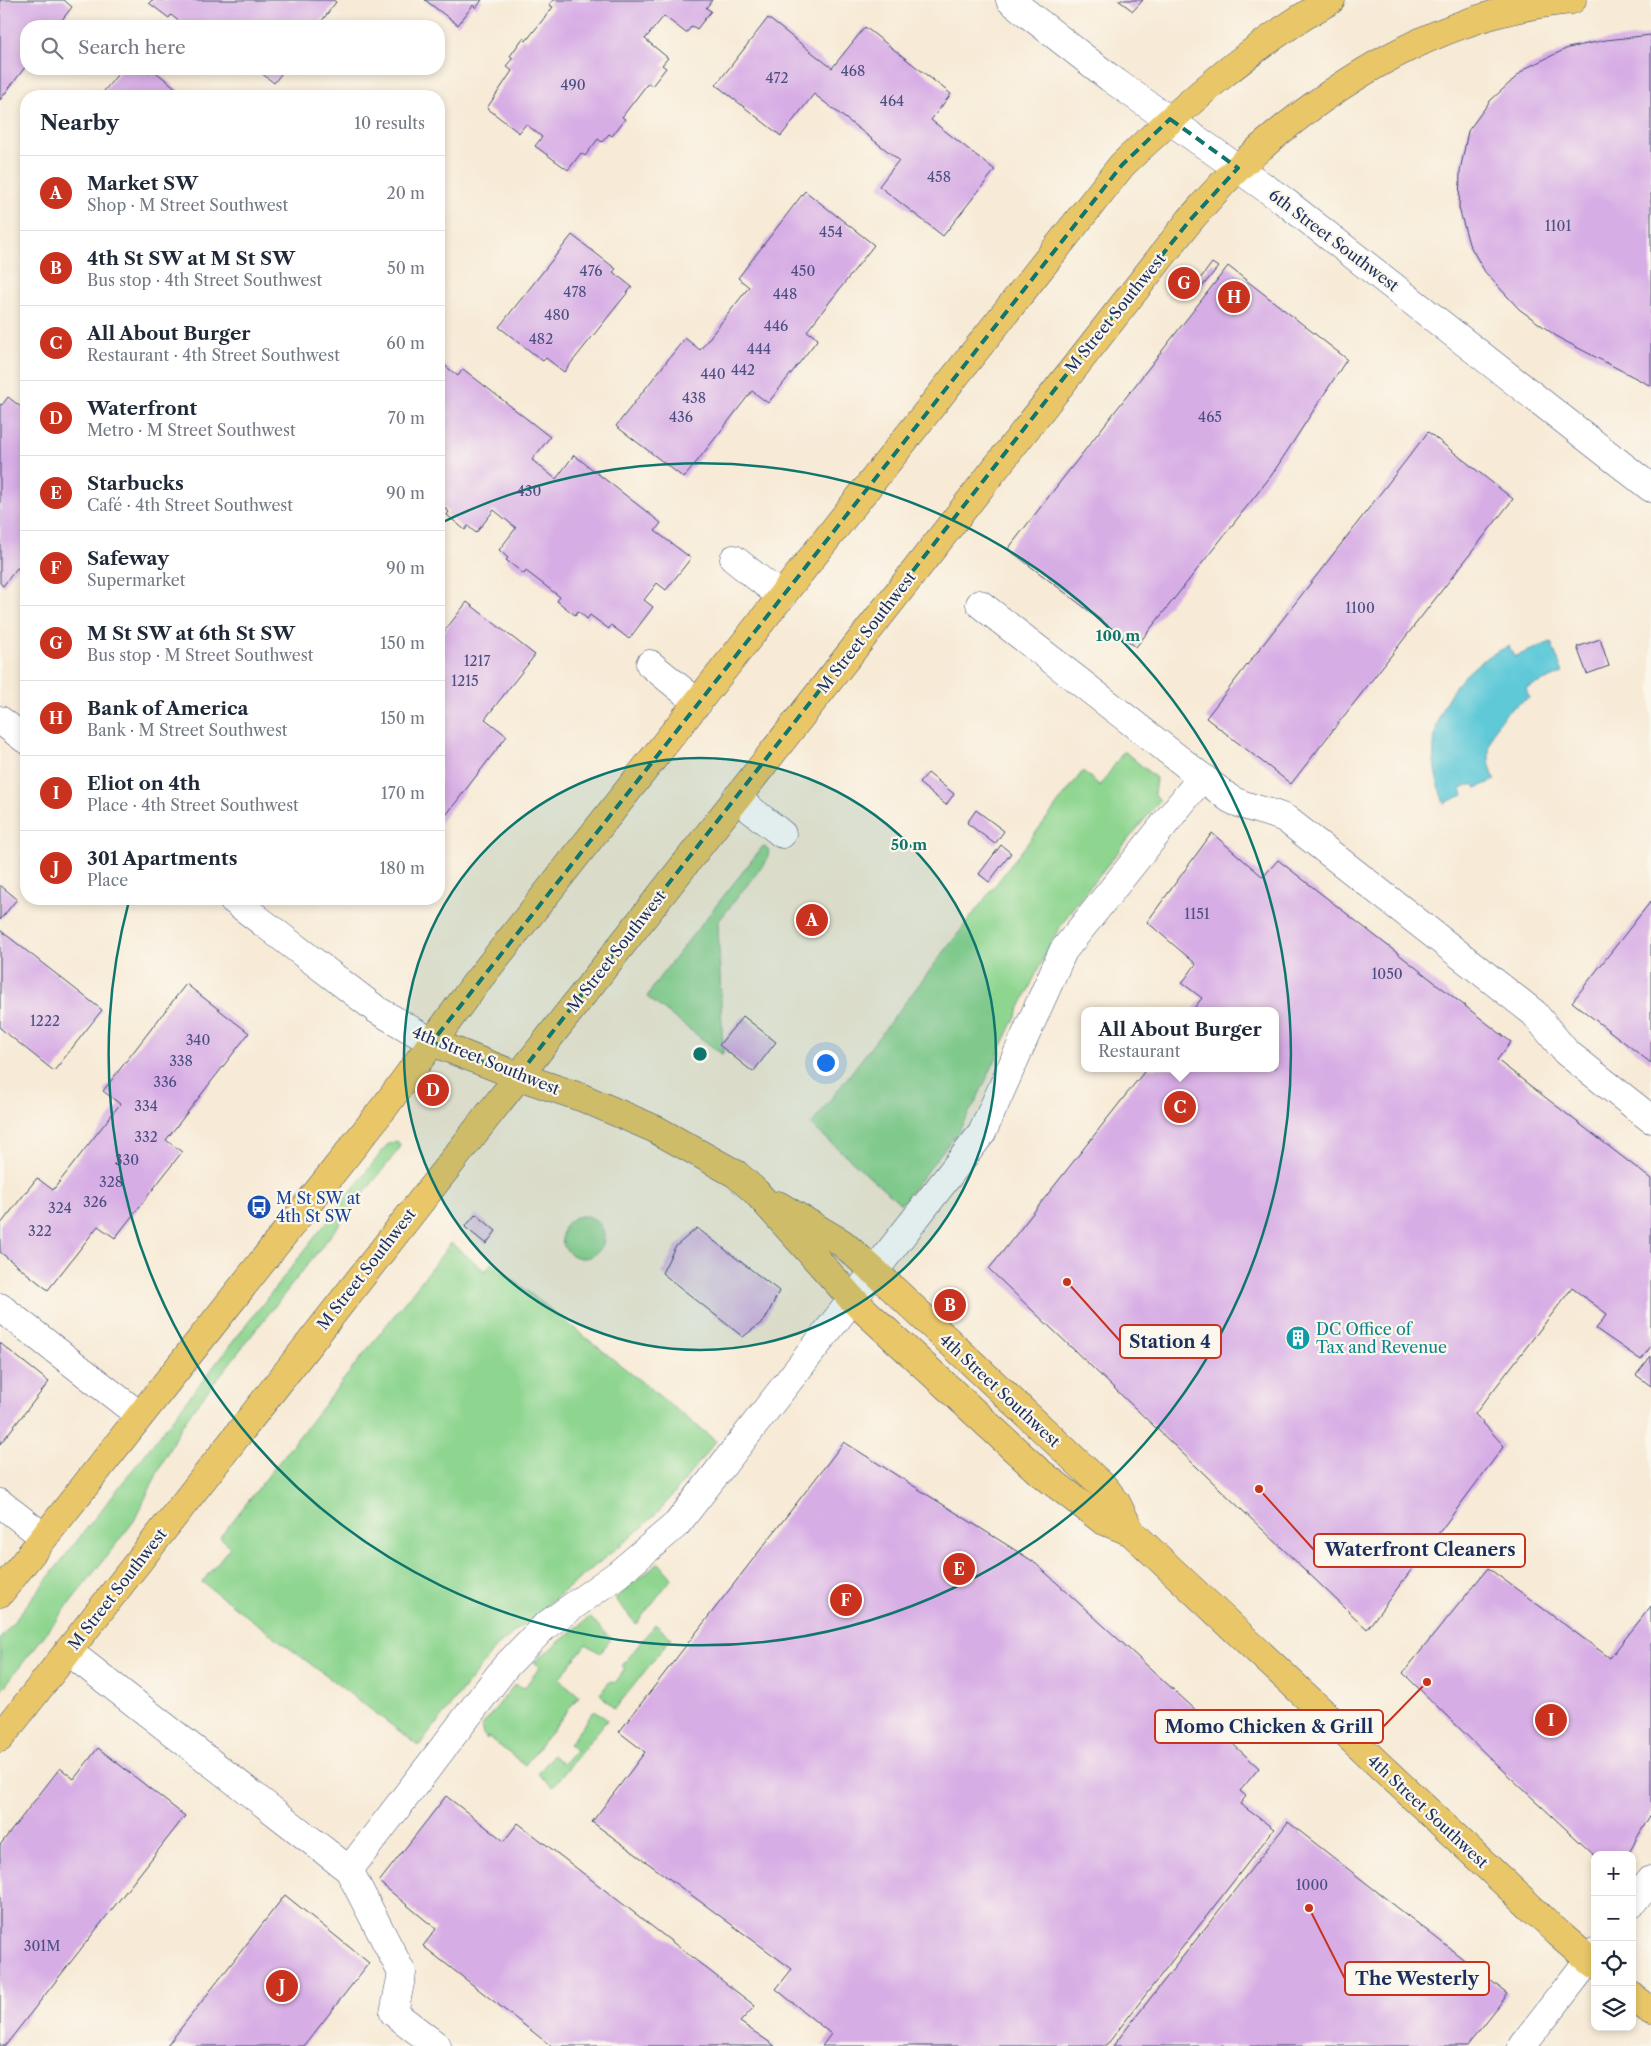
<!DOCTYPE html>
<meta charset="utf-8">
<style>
:root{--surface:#fff;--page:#f6f6f7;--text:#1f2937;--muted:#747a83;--line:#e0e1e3;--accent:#c8321e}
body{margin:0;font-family:"Libre Caslon Text",serif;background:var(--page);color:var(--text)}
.controls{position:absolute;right:15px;bottom:15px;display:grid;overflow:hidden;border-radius:10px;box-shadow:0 2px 8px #0003}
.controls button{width:45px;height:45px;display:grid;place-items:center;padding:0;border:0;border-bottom:1px solid var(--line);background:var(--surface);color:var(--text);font:25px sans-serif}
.you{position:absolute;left:825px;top:1062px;width:18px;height:18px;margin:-12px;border:4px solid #fff;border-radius:50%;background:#1a73e8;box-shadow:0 0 0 8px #1a73e833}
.badge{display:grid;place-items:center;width:32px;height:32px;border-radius:50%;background:var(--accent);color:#fff;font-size:16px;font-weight:700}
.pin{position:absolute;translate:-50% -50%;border:2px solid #fff;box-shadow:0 1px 5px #0006}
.popup{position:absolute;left:1081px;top:1007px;width:198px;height:65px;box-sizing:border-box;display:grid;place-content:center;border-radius:10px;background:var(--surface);filter:drop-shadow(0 1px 4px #0005);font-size:16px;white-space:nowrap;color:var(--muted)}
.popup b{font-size:19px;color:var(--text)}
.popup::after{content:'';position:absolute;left:50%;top:100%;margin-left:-10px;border:10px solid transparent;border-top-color:var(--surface)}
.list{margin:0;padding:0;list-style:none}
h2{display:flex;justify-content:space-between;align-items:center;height:65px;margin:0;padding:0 20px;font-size:21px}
h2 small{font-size:16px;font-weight:400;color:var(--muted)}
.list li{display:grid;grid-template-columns:32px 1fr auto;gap:15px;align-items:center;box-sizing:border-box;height:75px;padding:0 20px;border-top:1px solid var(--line)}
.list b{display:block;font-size:19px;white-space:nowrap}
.list p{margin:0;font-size:16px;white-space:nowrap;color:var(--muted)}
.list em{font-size:16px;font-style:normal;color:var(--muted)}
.icon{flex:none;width:28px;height:28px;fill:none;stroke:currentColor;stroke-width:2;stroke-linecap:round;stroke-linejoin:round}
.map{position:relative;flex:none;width:1651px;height:2046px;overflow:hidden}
.search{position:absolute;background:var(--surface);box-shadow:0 2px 8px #0003;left:20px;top:20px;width:425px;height:55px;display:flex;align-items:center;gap:12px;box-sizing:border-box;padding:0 18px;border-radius:20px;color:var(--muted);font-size:19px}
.panel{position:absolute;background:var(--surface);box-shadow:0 2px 8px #0003;left:20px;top:90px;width:425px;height:815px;border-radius:20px}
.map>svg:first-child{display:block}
</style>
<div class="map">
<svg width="1651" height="2046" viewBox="0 0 1651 2046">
<rect width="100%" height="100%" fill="#fbf7ec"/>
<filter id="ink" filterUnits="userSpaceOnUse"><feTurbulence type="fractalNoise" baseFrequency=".02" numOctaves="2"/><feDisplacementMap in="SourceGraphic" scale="10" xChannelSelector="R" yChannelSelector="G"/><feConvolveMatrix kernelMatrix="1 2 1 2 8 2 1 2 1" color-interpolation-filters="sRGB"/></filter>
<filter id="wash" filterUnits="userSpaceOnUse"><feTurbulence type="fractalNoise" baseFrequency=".0096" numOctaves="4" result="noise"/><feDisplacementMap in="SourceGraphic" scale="20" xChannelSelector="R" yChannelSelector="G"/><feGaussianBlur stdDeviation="1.12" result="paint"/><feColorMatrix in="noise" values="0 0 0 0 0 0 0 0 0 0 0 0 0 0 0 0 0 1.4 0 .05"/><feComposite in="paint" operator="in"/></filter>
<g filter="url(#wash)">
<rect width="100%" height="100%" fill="#f7ead6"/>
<g fill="#8ed590" stroke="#548277">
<path d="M 1124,751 L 1156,778 L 1154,794 L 1160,800 L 1071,910 L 1051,942 L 976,1101 L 957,1133 L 901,1204 L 811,1125 L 1083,771 L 1100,786 Z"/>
<path d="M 763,846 L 769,850 L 767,860 L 718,922 L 723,1055 L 647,997 L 659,978 Z"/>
<path d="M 397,1141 L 400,1144 L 399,1149 L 191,1412 L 177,1433 L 134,1521 L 0,1692 L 0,1639 L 388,1144 Z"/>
<circle cx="583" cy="1237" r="21"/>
<path d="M 451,1243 L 485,1271 L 492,1263 L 716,1441 L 668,1501 L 645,1525 L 496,1647 L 419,1746 L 202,1582 L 230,1547 L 220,1537 Z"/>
<path d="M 659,1563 L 672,1578 L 636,1624 L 615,1598 Z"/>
<path d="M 590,1617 L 611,1639 L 600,1653 L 586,1644 L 559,1679 L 579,1696 L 525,1765 L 488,1737 L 487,1739 L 483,1734 L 481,1727 L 515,1684 L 524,1688 L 540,1667 L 534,1662 Z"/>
<path d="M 655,1624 L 671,1638 L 615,1709 L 600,1694 L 610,1681 L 615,1683 L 625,1669 L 622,1666 Z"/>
<path d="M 595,1710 L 607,1720 L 553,1787 L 538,1774 L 553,1755 L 563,1764 L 576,1750 L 569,1744 Z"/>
</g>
<path fill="#5ec9d8" stroke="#3c7c9b" d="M 1551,642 L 1563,673 L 1526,688 L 1529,698 C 1496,713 1479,745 1495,780 L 1476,788 L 1473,784 L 1461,789 L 1463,795 L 1444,803 C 1418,735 1443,675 1509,646 L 1514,657 Z"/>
<g id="blocks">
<g fill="#d7ade5">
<path d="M 0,0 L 64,0 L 72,7 L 57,26 L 26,26 L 26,66 L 0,100 Z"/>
<path d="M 152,0 L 333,0 L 336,2 L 318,26 L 185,26 L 171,15 L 169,18 L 149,3 Z"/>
<path d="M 425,0 L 482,0 L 476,8 L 473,5 L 458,25 Z"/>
<path d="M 553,0 L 712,0 L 706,8 L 711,11 L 697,29 L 692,26 L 686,33 L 664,16 L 645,39 L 668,58 L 662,65 L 666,68 L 652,86 L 648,83 L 622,117 L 625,119 L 612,136 L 609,134 L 602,142 L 598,139 L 585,156 L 581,153 L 568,170 L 535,146 L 542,137 L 526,124 L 519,133 L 487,108 L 512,71 L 506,66 L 513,58 L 510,56 L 523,38 L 526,41 L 553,7 L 549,5 Z"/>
<path d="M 1118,0 L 1143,0 L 1133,11 Z"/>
<path d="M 768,18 L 832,68 L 865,27 L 951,94 L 931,120 L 995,170 L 943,236 L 879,186 L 899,160 L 814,94 L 781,136 L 716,85 Z"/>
<path d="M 1651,35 L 1651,386 L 1559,338 L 1519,309 L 1485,272 L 1469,244 L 1459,208 L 1460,171 L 1468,131 L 1490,101 L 1526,68 L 1568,48 L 1606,40 Z"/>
<path d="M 122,69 L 144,69 L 149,73 L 152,69 L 186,96 L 100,96 Z"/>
<path d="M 249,69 L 285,69 L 274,83 L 256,69 L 254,72 Z"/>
<path d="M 805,191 L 874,245 L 807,331 L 818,339 L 768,403 L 752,391 L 684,478 L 616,426 L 685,338 L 700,350 L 749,287 L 738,278 Z"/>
<path d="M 572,235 L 616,269 L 613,272 L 632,287 L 564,372 L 546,358 L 543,361 L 499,327 Z"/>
<path d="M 1212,263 L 1218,267 L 1202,287 L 1197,283 Z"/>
<path d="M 1228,266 L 1347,359 L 1271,476 L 1136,647 L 1008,549 Z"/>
<path d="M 439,361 L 458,376 L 463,369 L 550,437 L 532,460 L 556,479 L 574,455 L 661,523 L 655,531 L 691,558 L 666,590 L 657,583 L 644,600 L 653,607 L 629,639 L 611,625 L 609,629 L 590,615 L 587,619 L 578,611 L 575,615 L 557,601 L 560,597 L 526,571 L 524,574 L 506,560 L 508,558 L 499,550 L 516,528 L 494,510 L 476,533 L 468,526 L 465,530 L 447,515 L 449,512 L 439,503 Z"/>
<path d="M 8,397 L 26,411 L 26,565 L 21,571 L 17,568 L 3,586 L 0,583 L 0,404 L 2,405 Z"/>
<path d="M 1428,432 L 1513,499 L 1291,784 L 1206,718 Z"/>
<path d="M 467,602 L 535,655 L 485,719 L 507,736 L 440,823 L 439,638 Z"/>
<path d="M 1600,639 L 1609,666 L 1587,674 L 1577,647 Z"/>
<path d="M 928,773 L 954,794 L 946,805 L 919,783 Z"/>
<path d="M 976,810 L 1004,831 L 995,844 L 967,823 Z"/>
<path d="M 1212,833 L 1263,877 L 1278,860 L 1511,1042 L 1497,1060 L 1651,1179 L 1651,1346 L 1641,1360 L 1596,1329 L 1607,1314 L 1572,1288 L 1475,1414 L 1504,1446 L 1367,1629 L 989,1269 L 1147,1068 L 1275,1068 L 1275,1011 L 1192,1011 L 1202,998 L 1182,983 L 1196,964 L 1147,922 Z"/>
<path d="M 1001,845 L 1011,853 L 989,882 L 979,874 Z"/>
<path d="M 0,885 L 17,899 L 0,920 Z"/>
<path d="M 1651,901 L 1651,1063 L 1572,1002 Z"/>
<path d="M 0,930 L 102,1010 L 54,1071 L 0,1028 Z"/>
<path d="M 186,984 L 249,1033 L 166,1140 L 182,1152 L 115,1238 L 98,1226 L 48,1290 L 0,1252 L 0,1225 L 37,1178 L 53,1190 L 120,1104 L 103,1091 Z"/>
<path d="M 743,1016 L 776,1042 L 753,1072 L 719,1045 Z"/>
<path d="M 476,1214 L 496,1231 L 486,1244 L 465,1227 Z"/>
<path d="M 697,1228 L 779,1291 L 765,1320 L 743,1337 L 662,1273 L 675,1247 Z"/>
<path d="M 0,1343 L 49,1382 L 0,1444 Z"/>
<path d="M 1651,1356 L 1651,1386 L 1636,1375 Z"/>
<path d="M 844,1442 L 1034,1562 L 1259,1768 L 1240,1791 L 1246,1796 L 1240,1804 L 1274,1829 L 1106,2046 L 822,2046 L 831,2034 L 776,1989 L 792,1969 L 592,1822 L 645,1752 L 619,1732 Z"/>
<path d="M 1488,1568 L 1610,1658 L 1651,1606 L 1651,1814 L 1627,1855 L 1594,1855 L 1498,1766 L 1403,1673 Z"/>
<path d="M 98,1748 L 185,1816 L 5,2046 L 0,2046 L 0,1845 L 60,1768 L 74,1779 Z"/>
<path d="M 446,1796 L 504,1841 L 518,1823 L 755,2006 L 740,2022 L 775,2046 L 551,2046 L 423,1946 L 436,1929 L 379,1882 Z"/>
<path d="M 1288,1822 L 1508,1994 L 1467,2046 L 1113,2046 Z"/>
<path d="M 285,1895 L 369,1963 L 304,2046 L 167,2046 Z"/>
</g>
</g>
</g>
<g filter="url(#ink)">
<use href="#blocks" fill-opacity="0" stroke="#3c4b70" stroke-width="1"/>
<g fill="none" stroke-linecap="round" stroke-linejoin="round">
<defs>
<g id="minor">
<path d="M 1010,0 L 1110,78 L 1284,201 L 1651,488"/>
<path d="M 734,559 L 782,597"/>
<path d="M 980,604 L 1230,799 C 1248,809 1267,810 1286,819 L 1534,1013 L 1566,1052 L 1651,1119"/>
<path d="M 650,664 L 698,703"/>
<path d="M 0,720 L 26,740"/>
<path d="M 736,798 L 782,834"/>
<path d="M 232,899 L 377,1010 L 432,1042"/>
<path d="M 0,1307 L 139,1415"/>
<path d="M 0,1503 L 44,1537"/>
<path d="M 68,1651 L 349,1870 L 402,1973 L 394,2013 L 437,2046"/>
<path d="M 349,1870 L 506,1666 L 545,1626 L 618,1574 L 677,1524 L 982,1133 L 1063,951 L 1202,777"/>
<path d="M 1632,1904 L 1651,1880"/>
<path d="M 1522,2046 L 1595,1952"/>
</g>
<g id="major">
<path d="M 432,1042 L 518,1076 L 583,1098 L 655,1129 L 736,1174 L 756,1192 L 852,1299 L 1037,1470 L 1102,1520 L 1131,1532 L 1558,1933 L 1595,1965"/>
<path d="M 778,1205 L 842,1243 L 874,1271 L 1104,1487 L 1116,1502 L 1131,1532"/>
<path d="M 0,1593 L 386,1105 L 475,984 L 1122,165 C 1185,105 1254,43 1331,0"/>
<path d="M 0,1738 L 1190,220 C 1206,202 1222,183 1239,167 C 1331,82 1445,11 1572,0"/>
<path d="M 1632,1996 L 1651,2011"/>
</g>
</defs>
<use href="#minor" stroke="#3c4b70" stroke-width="29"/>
<use href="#major" stroke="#3c4b70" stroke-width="29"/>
<use href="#minor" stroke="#fff" stroke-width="28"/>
<use href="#major" stroke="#e9c769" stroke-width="28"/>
</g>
</g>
<path fill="none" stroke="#0f766e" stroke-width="4" stroke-dasharray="10 6" stroke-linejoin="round" d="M 1170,119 L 1238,168 L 1190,220 L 1077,361 L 518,1076 L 432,1042 L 1122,165 Z"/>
<circle cx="700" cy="1054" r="296" fill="#0f766e" fill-opacity=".12"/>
<g fill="none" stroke="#0f766e" stroke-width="2.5">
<circle cx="700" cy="1054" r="296"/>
<path d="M441 523A591 591 0 1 1 129 901"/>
</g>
<defs>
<symbol id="bus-disc" viewBox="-11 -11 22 22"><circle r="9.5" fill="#1a4fb4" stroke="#fbf7ec"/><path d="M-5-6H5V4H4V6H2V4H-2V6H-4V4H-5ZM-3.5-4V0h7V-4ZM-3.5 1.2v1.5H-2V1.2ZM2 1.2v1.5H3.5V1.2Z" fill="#fff"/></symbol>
<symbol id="building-disc" viewBox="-11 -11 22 22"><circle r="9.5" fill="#0f9aa8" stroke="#fbf7ec"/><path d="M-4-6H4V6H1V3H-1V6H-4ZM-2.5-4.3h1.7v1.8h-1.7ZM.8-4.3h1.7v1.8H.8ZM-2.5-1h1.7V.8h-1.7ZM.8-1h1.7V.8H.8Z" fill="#fff"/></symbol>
</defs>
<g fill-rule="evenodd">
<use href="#bus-disc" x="245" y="1193" width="28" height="28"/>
<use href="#building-disc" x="1284" y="1324" width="28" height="28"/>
</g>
<g text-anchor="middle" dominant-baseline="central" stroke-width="4.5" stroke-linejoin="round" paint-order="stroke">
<g font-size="14" fill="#4a4e80">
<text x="853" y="71">468</text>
<text x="777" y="78">472</text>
<text x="573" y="85">490</text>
<text x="892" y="101">464</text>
<text x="939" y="177">458</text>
<text x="1558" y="226">1101</text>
<text x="831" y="232">454</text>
<text x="591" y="271">476</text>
<text x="803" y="271">450</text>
<text x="575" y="292">478</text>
<text x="785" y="294">448</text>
<text x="557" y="315">480</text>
<text x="776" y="326">446</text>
<text x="541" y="339">482</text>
<text x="759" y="349">444</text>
<text x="743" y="370">442</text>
<text x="713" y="374">440</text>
<text x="694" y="398">438</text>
<text x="681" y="417">436</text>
<text x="1210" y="417">465</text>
<text x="529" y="491">430</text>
<text x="1360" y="608">1100</text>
<text x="477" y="661">1217</text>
<text x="465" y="681">1215</text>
<text x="1197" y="914">1151</text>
<text x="1387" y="974">1050</text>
<text x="45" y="1021">1222</text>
<text x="198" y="1040">340</text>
<text x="181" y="1061">338</text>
<text x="165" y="1082">336</text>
<text x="146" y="1106">334</text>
<text x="146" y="1137">332</text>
<text x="127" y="1160">330</text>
<text x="111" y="1182">328</text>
<text x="95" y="1202">326</text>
<text x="60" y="1208">324</text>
<text x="40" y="1231">322</text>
<text x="1312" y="1885">1000</text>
<text x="42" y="1946">301M</text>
</g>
<g font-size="16" fill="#1b2f5e" stroke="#fbf7ec">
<text transform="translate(1334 240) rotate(37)">6th Street Southwest</text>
<text transform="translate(1115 313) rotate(-51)">M Street Southwest</text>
<text transform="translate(866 632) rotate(-52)">M Street Southwest</text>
<text transform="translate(616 951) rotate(-52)">M Street Southwest</text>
<text transform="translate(486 1060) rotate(22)">4th Street Southwest</text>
<text transform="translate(366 1269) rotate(-52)">M Street Southwest</text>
<text transform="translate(1000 1390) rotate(43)">4th Street Southwest</text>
<text transform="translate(117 1589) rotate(-52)">M Street Southwest</text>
<text transform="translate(1428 1811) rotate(43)">4th Street Southwest</text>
</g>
<g font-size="16" fill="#164399" stroke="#fbf7ec" text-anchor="start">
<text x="276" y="1198">M St SW at<tspan x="276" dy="18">4th St SW</tspan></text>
</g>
<g font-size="16" fill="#0d838f" stroke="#fbf7ec" text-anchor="start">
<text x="1316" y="1329">DC Office of<tspan x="1316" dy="18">Tax and Revenue</tspan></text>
</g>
</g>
<circle cx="700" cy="1054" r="8" fill="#0f766e" stroke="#fbf7ec" stroke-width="2.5"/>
<g font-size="15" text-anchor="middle" font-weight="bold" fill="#0f766e" stroke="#fbf7ec" stroke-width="4.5" stroke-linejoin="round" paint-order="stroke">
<text x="1118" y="641">100 m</text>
<text x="909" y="850">50 m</text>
</g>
<path fill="none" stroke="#c8321e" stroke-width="2" d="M1067 1282L1120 1341M1259 1489L1314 1550M1427 1682L1383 1727M1309 1908L1345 1979"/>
<g fill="#c8321e" stroke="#fbf7ec" stroke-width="2">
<circle cx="1067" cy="1282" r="5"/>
<circle cx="1259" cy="1489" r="5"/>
<circle cx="1427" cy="1682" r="5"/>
<circle cx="1309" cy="1908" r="5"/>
</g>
<g fill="#fbf7ec" stroke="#c8321e" stroke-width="2">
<rect x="1120" y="1325" width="101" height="33" rx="5"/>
<rect x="1314" y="1534" width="211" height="33" rx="5"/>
<rect x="1155" y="1710" width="228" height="33" rx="5"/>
<rect x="1345" y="1962" width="144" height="33" rx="5"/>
</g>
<g font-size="18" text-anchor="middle" font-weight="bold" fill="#1b2f5e">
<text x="1170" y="1348">Station 4</text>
<text x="1420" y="1556">Waterfront Cleaners</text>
<text x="1269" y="1733">Momo Chicken &amp; Grill</text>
<text x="1417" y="1985">The Westerly</text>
</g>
</svg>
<div class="controls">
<button>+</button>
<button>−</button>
<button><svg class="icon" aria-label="locate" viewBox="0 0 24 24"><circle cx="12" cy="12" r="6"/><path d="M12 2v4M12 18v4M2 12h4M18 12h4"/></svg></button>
<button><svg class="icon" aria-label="layers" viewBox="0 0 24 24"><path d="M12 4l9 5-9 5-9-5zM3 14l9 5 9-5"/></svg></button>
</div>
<div class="you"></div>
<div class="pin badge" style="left:812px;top:920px">A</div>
<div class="pin badge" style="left:950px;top:1305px">B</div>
<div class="pin badge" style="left:1180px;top:1107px">C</div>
<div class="popup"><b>All About Burger</b>Restaurant</div>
<div class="pin badge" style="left:433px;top:1090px">D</div>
<div class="pin badge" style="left:959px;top:1569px">E</div>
<div class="pin badge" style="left:846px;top:1600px">F</div>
<div class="pin badge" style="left:1184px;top:283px">G</div>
<div class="pin badge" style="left:1234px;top:297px">H</div>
<div class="pin badge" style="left:1551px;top:1720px">I</div>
<div class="pin badge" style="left:282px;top:1986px">J</div>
<div class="search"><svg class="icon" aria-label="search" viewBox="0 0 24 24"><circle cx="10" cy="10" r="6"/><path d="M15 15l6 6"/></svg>Search here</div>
<section class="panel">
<h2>Nearby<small>10 results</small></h2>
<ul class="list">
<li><span class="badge">A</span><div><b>Market SW</b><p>Shop · M Street Southwest</p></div><em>20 m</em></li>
<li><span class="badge">B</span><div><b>4th St SW at M St SW</b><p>Bus stop · 4th Street Southwest</p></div><em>50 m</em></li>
<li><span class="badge">C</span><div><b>All About Burger</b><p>Restaurant · 4th Street Southwest</p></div><em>60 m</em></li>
<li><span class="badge">D</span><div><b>Waterfront</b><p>Metro · M Street Southwest</p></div><em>70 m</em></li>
<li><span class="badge">E</span><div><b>Starbucks</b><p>Café · 4th Street Southwest</p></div><em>90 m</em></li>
<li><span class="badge">F</span><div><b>Safeway</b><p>Supermarket</p></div><em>90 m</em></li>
<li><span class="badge">G</span><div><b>M St SW at 6th St SW</b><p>Bus stop · M Street Southwest</p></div><em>150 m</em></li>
<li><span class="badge">H</span><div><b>Bank of America</b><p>Bank · M Street Southwest</p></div><em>150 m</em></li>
<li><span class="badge">I</span><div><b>Eliot on 4th</b><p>Place · 4th Street Southwest</p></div><em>170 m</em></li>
<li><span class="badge">J</span><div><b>301 Apartments</b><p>Place</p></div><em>180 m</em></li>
</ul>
</section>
</div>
